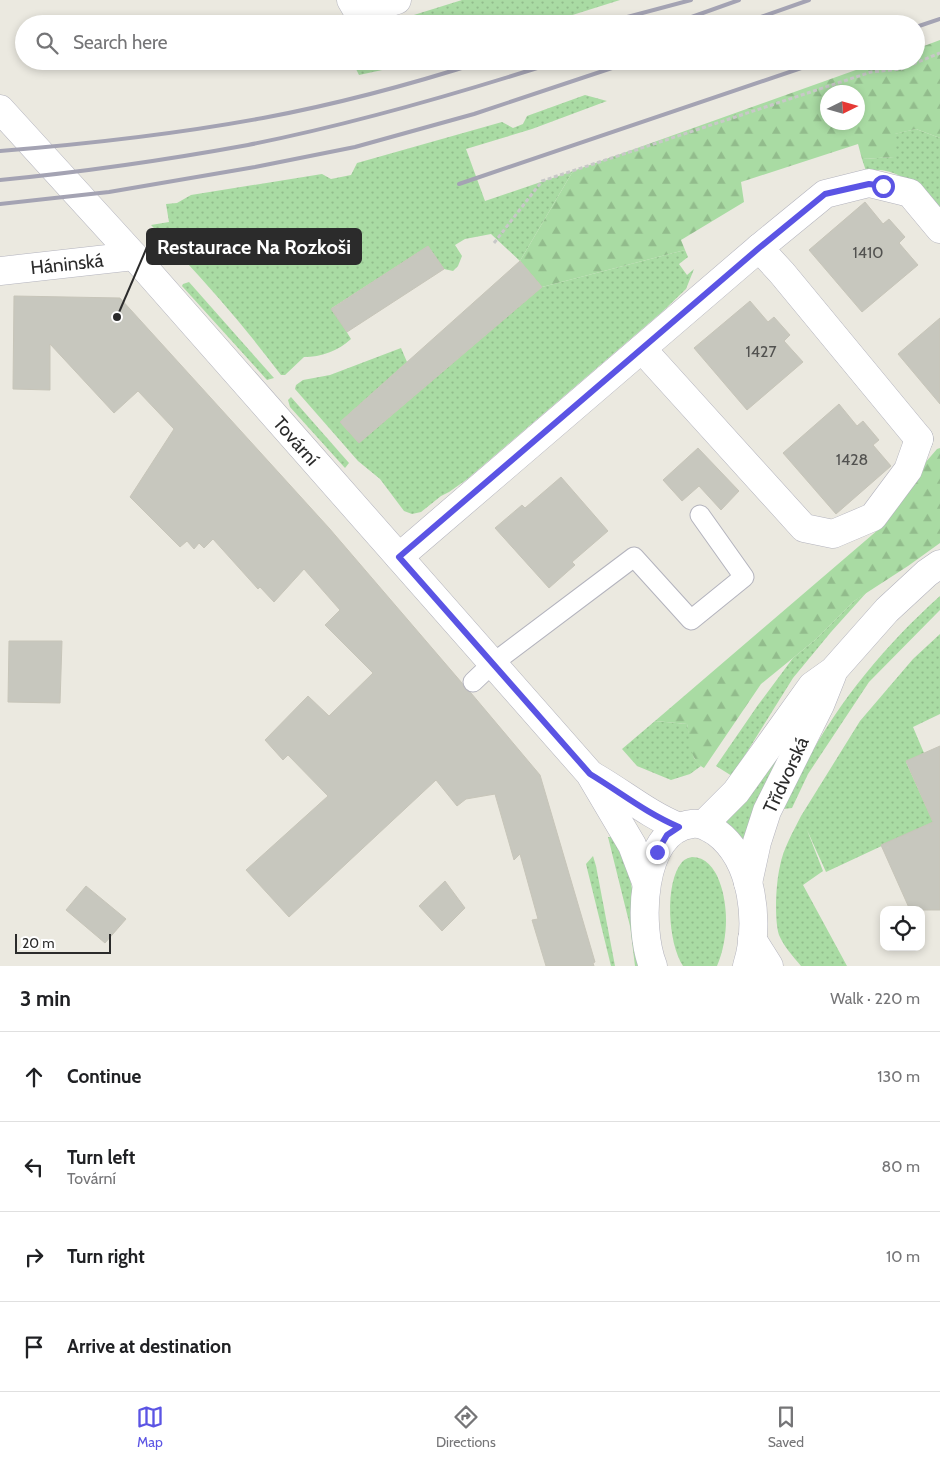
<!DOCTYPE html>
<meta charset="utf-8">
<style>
:root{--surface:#fff;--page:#f6f6f6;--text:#202124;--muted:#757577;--line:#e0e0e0;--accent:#5b54e4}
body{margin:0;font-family:Cabin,sans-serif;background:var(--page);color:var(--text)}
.controls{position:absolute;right:15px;bottom:15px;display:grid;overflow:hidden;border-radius:10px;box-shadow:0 2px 8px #0003}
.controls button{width:45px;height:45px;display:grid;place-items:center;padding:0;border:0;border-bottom:1px solid var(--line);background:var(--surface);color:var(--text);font:25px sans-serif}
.compass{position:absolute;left:820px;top:85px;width:45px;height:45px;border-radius:50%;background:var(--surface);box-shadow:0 2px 8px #0003;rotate:85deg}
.scale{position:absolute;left:15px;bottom:12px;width:96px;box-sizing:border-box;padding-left:5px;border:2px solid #2b2b2b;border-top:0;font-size:14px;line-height:18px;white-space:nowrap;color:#2b2b2b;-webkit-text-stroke:4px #fff;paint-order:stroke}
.stop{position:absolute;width:15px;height:15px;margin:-11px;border:4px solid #5b54e4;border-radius:50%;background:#fff}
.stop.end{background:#5b54e4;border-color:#fff;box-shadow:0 1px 5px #0008}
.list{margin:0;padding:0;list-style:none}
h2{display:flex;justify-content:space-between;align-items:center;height:65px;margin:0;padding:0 20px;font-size:21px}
h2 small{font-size:16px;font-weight:400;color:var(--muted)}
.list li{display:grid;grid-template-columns:32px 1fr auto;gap:15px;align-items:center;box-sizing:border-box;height:90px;padding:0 20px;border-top:1px solid var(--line)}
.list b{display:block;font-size:19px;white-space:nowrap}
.list p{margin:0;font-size:16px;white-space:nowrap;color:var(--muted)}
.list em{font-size:16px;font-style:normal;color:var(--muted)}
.icon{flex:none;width:28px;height:28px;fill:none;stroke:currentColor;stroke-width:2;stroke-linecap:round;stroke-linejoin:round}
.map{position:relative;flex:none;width:940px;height:966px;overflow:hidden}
.search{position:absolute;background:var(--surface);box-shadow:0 2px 8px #0003;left:15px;right:15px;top:15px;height:55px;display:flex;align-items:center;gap:12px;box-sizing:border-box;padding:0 18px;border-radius:28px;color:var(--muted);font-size:19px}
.sheet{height:425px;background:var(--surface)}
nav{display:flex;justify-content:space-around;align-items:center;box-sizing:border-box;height:70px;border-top:1px solid var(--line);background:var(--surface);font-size:14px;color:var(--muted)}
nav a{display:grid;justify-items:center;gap:2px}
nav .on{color:var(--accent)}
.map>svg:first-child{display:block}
</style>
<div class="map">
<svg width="940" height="966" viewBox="0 0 940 966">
<defs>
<pattern id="grass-dots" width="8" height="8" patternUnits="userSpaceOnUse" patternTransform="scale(1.25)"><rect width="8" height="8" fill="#a9dba3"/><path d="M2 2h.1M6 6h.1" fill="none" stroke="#92bc8c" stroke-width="1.8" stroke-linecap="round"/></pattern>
<pattern id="forest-firs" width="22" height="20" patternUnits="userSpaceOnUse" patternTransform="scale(1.25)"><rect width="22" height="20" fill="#a9dba3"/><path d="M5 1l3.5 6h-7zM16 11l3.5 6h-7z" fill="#92bc8c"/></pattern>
</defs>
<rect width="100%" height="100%" fill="#ebe9e0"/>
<g fill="url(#grass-dots)">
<path d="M 462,0 L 620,0 L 544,24 L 385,24 Z"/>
<path d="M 352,61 L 424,61 L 359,75 Z"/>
<path d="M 585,95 L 607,101 L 532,129 L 466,149 L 485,201 L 573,171 L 520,261 L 491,234 L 465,239 L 455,245 L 462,256 L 458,266 L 453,271 L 444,269 L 428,246 L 332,308 L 351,339 C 338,351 321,357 304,357 L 285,375 L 281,375 C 241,322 198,273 151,225 L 169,222 L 166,204 L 177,203 L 191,195 L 322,174 L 331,179 L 351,175 L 357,163 L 502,122 L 513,128 L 523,124 L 527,116 Z"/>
<path d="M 916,129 L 940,138 L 940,217 C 925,200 910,175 886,171 C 880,169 872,171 866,171 L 862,159 L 894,157 L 894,134 Z"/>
<path d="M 685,250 L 688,257 L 679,264 L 687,275 L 694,269 L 686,289 L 663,311 L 466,480 L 449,492 L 441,496 L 421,512 L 412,514 L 404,511 L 380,479 L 358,461 L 295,389 L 296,385 L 303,380 L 330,375 L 401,348 L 407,362 L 340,422 L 359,443 L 542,287 Z"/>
<path d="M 189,282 L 274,378 L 267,380 L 182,286 L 183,284 Z"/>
<path d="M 291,397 L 349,463 L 345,468 L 290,407 L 288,400 Z"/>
<path d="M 867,592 L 831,632 L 793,678 L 732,776 L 716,766 L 758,705 L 793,658 L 815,640 L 854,601 Z"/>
<path d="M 940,596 L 940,610 L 869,682 L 808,774 L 792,808 L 784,809 C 818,727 874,655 940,596 Z"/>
<path d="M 940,634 L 940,714 L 913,727 L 924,753 L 906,762 L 933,822 L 826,872 L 807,830 L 823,871 L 803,885 L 847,966 L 801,966 C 793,956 784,947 779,935 C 774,919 776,882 780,866 C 783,849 793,832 801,816 L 860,721 L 913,659 Z"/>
<path d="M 655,721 L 687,724 L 694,758 L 701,766 L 690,774 L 671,780 L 637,766 L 622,749 Z"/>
<path d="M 777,751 L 784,751 L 744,847 L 724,823 Z"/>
<path d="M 608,837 L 614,837 L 629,873 L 633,894 L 638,966 L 635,966 L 630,926 Z"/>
<path d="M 593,856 L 596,866 L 615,966 L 611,966 L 586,864 Z"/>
<path d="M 692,857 C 719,857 726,899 726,920 C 726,935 723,952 717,966 L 683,966 C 668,944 664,883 682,862 C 685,859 688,858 692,857 Z"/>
</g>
<g fill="url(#forest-firs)" fill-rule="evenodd">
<path d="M 940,40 L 940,138 L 916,129 L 895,134 L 894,157 L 862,159 L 858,144 L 741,182 L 744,202 L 681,240 L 685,250 L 542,287 L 520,261 L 573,171 L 881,61 L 916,61 L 916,49 ZM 828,92 L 858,92 L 858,122 L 828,122 Z"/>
<path d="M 940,448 L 940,543 L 908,566 L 854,601 L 815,640 L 761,684 L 704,768 C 689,760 690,739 687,724 L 655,721 L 886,523 L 925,463 L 937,449 Z"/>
</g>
<g fill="#c7c7be" stroke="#c7c5b9">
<path d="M 865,202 L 883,224 L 889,219 L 905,237 L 899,243 L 918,265 L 862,312 L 809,250 Z"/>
<path d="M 428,246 L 444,269 L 347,332 L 331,309 Z"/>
<path d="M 520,261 L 542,287 L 359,443 L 340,422 Z"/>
<path d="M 14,296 L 120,298 L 329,528 L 462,683 L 465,689 L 471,693 L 540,775 L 595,962 L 593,963 L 594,966 L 546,966 L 532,920 L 538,919 L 520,854 L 514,860 L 495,794 L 466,799 L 457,806 L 436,780 L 289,917 L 246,870 L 328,796 L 288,755 L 283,760 L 265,740 L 308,696 L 329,716 L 373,673 L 325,625 L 340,610 L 304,569 L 274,602 L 260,587 L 258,589 L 213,539 L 204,548 L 199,543 L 194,549 L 187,541 L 180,547 L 130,497 L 174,429 L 138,391 L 114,413 L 50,344 L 50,390 L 13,389 Z"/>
<path d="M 750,301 L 768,322 L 774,317 L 790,335 L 784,341 L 803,362 L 747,410 L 694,348 Z"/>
<path d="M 940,318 L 940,404 L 898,354 Z"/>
<path d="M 839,404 L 857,426 L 863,421 L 879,440 L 873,445 L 891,466 L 836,514 L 783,453 Z"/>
<path d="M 698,448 L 739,491 L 721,510 L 699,486 L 682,501 L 663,480 Z"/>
<path d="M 561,477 L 608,531 L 572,562 L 575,565 L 549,588 L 495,528 L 522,505 L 525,508 Z"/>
<path d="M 9,641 L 62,641 L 60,703 L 8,702 Z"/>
<path d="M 940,746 L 940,910 L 910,910 L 881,845 L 933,822 L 906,761 Z"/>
<path d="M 445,881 L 465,908 L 442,931 L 419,906 Z"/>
<path d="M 86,886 L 126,919 L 105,943 L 66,910 Z"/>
</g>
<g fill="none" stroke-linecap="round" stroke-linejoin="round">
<defs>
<path id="lane" d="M 473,682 L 492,664 L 634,557 L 691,620 L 744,577 L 700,515"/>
<g id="street">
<path d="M 351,0 L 358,12 L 397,0"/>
<path d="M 0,109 L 134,256 L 590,774 L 632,845 L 646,882"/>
<path d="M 759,248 L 782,273 L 919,439"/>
<path d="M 0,271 L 134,256"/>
<path d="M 642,349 L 804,528 L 833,534 L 873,517 L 908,470 L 919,439"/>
<path d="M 399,557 L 759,248 L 825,194 L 869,183 L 910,193 L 940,229"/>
<path d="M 593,776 C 623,793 647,814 679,827"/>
<path d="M 752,939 L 769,966"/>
</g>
<g id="secondary">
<path d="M 704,824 L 736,792 L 812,686 L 833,671 L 887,610 L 927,573 L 940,564"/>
<path d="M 748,883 L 757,842 L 767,811 L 820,705 L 832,675"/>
<path d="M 653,966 C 638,929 639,830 692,824 C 702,823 708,827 716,832 C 754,860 760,924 747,966"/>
</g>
</defs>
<use href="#lane" stroke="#b3b3bd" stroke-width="21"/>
<use href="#street" stroke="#b3b3bd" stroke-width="29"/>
<use href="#secondary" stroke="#b3b3bd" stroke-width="29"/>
<path stroke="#c8c8c8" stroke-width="3" stroke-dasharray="4 2.5" stroke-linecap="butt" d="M 494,243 L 542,181 L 871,72 L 901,69 L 940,53"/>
<use href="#lane" stroke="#fff" stroke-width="19"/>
<use href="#street" stroke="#fff" stroke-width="28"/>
<use href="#secondary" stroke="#fff" stroke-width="28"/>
<g stroke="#a4a3b3" stroke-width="4">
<path d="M 601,24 L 691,0"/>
<path d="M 672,24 L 739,0"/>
<path d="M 741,24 L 809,0"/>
<path d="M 916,27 L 940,19"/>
<path d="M 0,151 C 88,144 177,134 263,118 C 338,104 412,84 484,61"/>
<path d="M 0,180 C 83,172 166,160 248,145 C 353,124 457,94 559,61"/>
<path d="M 459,184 L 822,61"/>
<path d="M 0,204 L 109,192 L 255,167 L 355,147 L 474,114 L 633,61"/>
</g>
</g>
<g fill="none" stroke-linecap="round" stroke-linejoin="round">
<path stroke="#5b54e4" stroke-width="6" d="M 657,852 L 667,835 L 679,827 C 646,813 620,792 590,774 L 399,557 L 759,248 L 825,194 L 869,184 L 883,186"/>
</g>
<g text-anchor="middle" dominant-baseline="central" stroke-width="4" stroke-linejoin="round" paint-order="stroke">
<g font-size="16" fill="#525250">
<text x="868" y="252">1410</text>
<text x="761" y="351">1427</text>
<text x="852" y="459">1428</text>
</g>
<g font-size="19" fill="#2b2b2b" stroke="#fff">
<text transform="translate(67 264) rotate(-6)">Háninská</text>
<text transform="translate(296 441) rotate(49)">Tovární</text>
<text transform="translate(786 775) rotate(-65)">Třídvorská</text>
</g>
</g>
<path fill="none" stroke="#2b2b2b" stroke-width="2" d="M117 317L147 247"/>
<circle fill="#2b2b2b" stroke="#fff" stroke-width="2" cx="117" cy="317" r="5"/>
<rect fill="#2b2b2b" stroke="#2b2b2b" stroke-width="2" x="147" y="229" width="214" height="35" rx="5"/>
<g font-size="20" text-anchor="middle" font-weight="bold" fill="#fff">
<text x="254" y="254">Restaurace Na Rozkoši</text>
</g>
</svg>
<div class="controls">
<button><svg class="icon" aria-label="locate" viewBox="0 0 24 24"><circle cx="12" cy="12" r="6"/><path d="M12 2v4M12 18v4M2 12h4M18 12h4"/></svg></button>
</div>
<svg class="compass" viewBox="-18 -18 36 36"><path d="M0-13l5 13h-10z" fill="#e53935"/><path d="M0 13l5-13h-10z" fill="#757577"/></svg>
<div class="scale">20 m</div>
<div class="stop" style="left:883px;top:186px"></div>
<div class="stop end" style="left:657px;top:852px"></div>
<div class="search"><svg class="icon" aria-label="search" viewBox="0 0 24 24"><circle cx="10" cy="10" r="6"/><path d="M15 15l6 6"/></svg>Search here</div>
</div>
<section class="sheet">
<h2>3 min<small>Walk · 220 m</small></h2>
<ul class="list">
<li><svg class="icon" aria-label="ahead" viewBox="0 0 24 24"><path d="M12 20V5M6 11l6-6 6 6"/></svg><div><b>Continue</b></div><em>130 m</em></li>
<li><svg class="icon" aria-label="left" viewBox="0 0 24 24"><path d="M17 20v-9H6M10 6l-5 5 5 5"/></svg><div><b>Turn left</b><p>Tovární</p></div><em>80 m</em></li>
<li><svg class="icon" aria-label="right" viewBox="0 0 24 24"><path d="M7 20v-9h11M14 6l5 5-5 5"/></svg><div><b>Turn right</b></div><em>10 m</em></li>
<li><svg class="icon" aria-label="arrive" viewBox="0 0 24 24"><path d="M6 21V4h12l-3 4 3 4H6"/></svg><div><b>Arrive at destination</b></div></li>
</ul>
</section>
<nav>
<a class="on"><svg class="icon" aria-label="map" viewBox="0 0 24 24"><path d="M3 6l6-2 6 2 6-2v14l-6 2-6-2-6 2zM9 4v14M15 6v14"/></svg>Map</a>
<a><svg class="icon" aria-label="directions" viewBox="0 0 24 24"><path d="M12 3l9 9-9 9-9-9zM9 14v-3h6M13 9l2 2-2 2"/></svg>Directions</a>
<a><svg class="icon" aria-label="saved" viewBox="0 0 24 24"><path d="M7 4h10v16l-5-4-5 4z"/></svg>Saved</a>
</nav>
